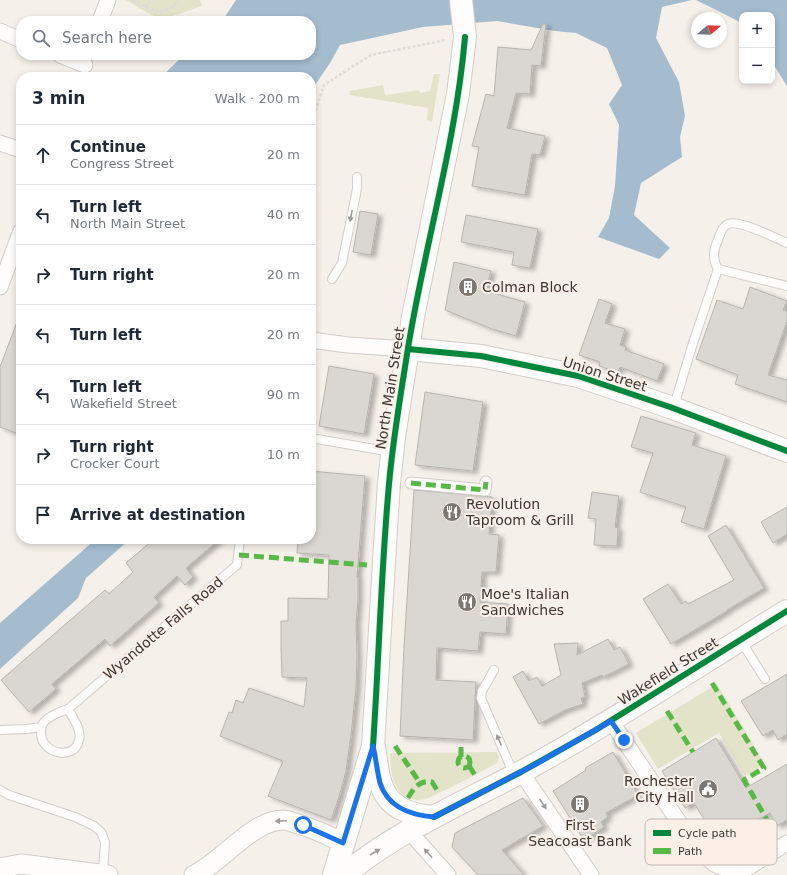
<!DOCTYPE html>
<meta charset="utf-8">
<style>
:root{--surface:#fff;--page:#f2f2f3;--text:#1f2937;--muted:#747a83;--line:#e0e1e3}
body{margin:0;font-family:"DejaVu Sans",sans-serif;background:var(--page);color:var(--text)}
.controls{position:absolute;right:12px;top:12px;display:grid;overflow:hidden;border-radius:8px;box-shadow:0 2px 6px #0003}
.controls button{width:36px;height:36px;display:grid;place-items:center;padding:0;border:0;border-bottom:1px solid var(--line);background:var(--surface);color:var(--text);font:20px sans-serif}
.compass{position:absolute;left:691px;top:12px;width:36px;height:36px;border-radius:50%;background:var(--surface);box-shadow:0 2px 6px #0003;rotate:71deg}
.stop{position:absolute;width:12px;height:12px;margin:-9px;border:3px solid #1a73e8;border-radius:50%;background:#fff}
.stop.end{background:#1a73e8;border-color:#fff;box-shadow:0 1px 4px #0008}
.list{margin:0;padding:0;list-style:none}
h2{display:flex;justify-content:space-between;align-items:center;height:52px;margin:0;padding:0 16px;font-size:17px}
h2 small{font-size:13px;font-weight:400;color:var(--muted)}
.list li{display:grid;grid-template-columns:26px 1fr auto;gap:12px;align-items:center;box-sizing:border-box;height:60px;padding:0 16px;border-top:1px solid var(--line)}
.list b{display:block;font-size:15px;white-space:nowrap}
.list p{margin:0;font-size:13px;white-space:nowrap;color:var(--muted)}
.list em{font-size:13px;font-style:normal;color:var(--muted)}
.icon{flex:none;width:22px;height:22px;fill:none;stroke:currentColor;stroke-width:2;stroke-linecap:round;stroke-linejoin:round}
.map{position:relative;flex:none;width:787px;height:875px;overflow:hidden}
.search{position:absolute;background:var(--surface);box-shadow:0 2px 6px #0003;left:16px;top:16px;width:300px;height:44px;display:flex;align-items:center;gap:10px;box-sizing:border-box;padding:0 14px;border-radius:16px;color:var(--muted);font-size:15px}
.panel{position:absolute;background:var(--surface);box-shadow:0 2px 6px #0003;left:16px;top:72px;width:300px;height:472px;border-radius:16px}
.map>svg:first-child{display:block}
</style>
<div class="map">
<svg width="787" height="875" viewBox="0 0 787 875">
<defs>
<filter id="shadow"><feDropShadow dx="4.5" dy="2.5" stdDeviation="2" flood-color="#0004"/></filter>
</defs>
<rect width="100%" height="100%" fill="#f6f0eb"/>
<g fill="#e2e3c9">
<path d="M 126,0 L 200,0 L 202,6 C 188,10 168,21 154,16 C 144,12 135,5 126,0 Z"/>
<path d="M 434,74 L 440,74 L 432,122 L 427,120 L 428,108 L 350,95 L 349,91 L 383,85 L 385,95 L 419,90 L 420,93 L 430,91 Z"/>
<path d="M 717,684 L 765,764 L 745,776 L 719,733 L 658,769 L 636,733 Z"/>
<path d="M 497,752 L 499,758 L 497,763 C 478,773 459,784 439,793 C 433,796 426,800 419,800 C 394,800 390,772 390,753 Z"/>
</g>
<g fill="#a4bcce">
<path d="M 236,0 L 692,0 L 662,7 L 656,38 L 679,82 L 685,116 L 680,137 L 682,157 L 641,183 L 634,215 L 670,248 L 659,259 L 598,237 L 609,218 L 615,186 L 619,125 L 609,104 L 622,85 L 607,48 L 576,33 L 555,31 L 497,21 L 423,27 L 340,45 L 330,63 L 311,91 L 311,77 L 161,77 L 184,55 L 311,55 L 311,21 L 222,21 Z"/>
<path d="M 696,0 L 787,0 L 787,86 L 772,62 L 772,15 L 742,15 L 742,23 Z"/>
<path d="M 96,539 L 130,539 L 86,578 L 78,598 L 0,669 L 0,623 Z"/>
</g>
<g fill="#dad6d2" stroke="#b8b4b0" filter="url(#shadow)">
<path d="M 543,24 L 546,24 L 541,66 L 532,65 L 530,94 L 516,93 L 507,128 L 545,136 L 540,155 L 532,154 L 525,195 L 472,186 L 479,147 L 472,146 L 486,94 L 494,96 L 498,47 L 531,50 Z"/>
<path d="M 360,211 L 378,214 L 371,255 L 353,252 Z"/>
<path d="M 466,215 L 538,229 L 530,268 L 512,265 L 514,252 L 461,242 Z"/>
<path d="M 454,262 L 491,271 L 486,291 L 525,302 L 516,336 L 492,329 L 445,310 Z"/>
<path d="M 750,287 L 787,301 L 783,310 L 787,311 L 787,321 L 768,375 L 787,380 L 787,402 L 735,384 L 738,375 L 696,359 L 717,300 L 743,309 Z"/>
<path d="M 599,299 L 612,304 L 605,323 L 625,329 L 620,345 L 626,347 L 625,350 L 664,364 L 657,381 L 620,367 L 618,372 L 599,366 L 600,362 L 579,355 Z"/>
<path d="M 20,314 L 21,314 L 21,435 L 0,427 L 0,367 Z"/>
<path d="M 329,366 L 374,374 L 364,434 L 319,426 Z"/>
<path d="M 425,392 L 483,402 L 473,471 L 415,465 Z"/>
<path d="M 641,416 L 696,433 L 692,445 L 726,456 L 704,529 L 681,522 L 686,507 L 640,492 L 653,453 L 631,447 Z"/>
<path d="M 311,471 L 365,476 L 357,577 L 358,577 L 358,599 L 356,623 L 357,656 L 356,688 L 351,735 L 346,771 L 339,797 L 331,820 L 268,796 L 283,761 L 220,736 L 229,712 L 232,713 L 236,700 L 243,703 L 249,688 L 304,707 L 307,678 L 282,677 L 281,649 L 281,621 L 288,621 L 288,598 L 328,599 L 329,555 L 297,553 L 298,539 L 311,539 Z"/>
<path d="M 414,490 L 492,497 L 489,534 L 499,535 L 496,572 L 482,572 L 480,602 L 508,604 L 506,634 L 480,632 L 478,651 L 437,648 L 436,680 L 476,682 L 473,740 L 400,736 L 404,646 Z"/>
<path d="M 592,492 L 619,496 L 615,527 L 618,528 L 617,546 L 594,545 L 596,519 L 588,518 Z"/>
<path d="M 787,507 L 787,534 L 773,543 L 761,522 Z"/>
<path d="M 726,525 L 764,588 L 727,610 L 727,611 L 671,644 L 643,599 L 668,584 L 681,604 L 686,601 L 688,604 L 734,580 L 708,536 Z"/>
<path d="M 154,539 L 220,539 L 186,568 L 193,577 L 185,585 L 177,576 L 154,597 L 159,603 L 110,646 L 105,639 L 52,684 L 56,689 L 29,712 L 1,680 L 105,590 L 109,594 L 133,572 L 126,563 Z"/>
<path d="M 608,639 L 614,650 L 620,647 L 629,664 L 603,677 L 602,675 L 582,683 L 585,697 L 581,698 L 583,704 L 565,710 L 539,724 L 513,677 L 523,671 L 529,681 L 537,677 L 542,686 L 561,675 L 554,644 L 578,643 L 577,655 Z"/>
<path d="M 787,674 L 787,734 L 778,740 L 773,730 L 763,736 L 741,701 Z"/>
<path d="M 716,738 L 746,788 L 787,764 L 787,820 L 777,826 L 770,813 L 748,825 L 754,834 L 729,849 L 714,824 L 709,827 L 694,803 L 685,808 L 662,771 Z"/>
<path d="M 613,752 L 638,795 L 606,813 L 608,817 L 601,822 L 604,827 L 584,840 L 553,791 L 586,770 L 585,768 Z"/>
<path d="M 523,798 L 543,826 L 502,850 L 524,875 L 478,875 L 452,847 L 455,833 Z"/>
</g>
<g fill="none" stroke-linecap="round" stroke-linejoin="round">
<defs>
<g id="service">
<path d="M 718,269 C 712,259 713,250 718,240 C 720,234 722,227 728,224 C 739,219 775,238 787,243"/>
<path d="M 332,279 L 342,263 L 357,189 L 357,177"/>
<path d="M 674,406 L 693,343 L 718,269 L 787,286"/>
<path d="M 311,438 L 392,452"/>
<path d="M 741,641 L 765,679"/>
<path d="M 494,670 L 482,691 L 481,698 L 514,775"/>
<path d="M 68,709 C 73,718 82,730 79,740 C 75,761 41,754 41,733 C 41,729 41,725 44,722 C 50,715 60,712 68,709 L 237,565 L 240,539"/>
<path d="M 0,730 L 27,729 L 41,727"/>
<path d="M 0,790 L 9,795 L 75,817 L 94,826 L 101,832 L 105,842 L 103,874"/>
</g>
<path id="pedestrian" d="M 411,483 L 485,490 L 486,482"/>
<g id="minor">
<path d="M 100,21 L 108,0"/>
<path d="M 0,31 L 21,40"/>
<path d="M 60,55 L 85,65"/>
<path d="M 0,143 L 21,150"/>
<path d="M 0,287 L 21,231"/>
<path d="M 311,340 L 348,345 L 408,349"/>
<path d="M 611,721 L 697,849 L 714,864 L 738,874 L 787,843"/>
<path d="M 521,772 L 591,875"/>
<path d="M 409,831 L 448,875"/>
</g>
<g id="tertiary">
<path d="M 0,868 L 21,864 L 108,875"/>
<path d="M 194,875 C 221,863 253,819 284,820 C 287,820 292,822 295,823 C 312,828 328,835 343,843"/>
</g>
<g id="secondary">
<path d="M 408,349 L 481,356 L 578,376 L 670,407 L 787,451"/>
<path d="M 374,747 C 376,759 377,770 380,781 C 387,808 410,815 434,817"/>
<path d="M 334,875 L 373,746 L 385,546 L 389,483 L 394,437 L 413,317 L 458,94 L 465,37 L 461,0"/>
<path d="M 344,875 C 400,828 471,800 534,765 C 621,717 703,662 787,611"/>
</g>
</defs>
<use href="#service" stroke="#d2cdc9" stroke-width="10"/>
<use href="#pedestrian" stroke="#d2cdc9" stroke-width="13"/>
<use href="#minor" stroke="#d2cdc9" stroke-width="17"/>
<use href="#tertiary" stroke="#d2cdc9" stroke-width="21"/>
<use href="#secondary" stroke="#d2cdc9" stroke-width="24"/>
<g stroke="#dedcdb" stroke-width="2.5" stroke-dasharray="3 2" stroke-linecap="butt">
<path d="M 133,0 C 150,9 163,20 178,0"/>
<path d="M 145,7 L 151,0"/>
<path d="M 311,125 L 324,85 L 371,55 L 446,40"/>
</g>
<use href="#service" stroke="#fefdfc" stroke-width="8"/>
<use href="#pedestrian" stroke="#fefdfc" stroke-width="11"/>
<use href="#minor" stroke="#fefdfc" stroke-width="15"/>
<use href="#tertiary" stroke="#fefdfc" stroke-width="19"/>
<use href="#secondary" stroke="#fefdfc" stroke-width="22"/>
<g stroke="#58b947" stroke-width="5" stroke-dasharray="10 5" stroke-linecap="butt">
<path d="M 411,483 L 485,490 L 486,482"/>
<path d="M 239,555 L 367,565"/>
<path d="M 712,683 L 764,768 L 744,780 L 775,834"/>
<path d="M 667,711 L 693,752"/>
<path d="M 395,746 L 420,783"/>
<circle cx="464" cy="762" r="6"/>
<path d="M 461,757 L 461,744"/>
<path d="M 469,766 L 475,775"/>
<path d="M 408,798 C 414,788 419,780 432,782 L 439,793"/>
</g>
<defs>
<g id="cycleway">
<path d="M 408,349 L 481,356 L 578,376 L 670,407 L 787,451"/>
<path d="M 373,746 C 379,658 381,571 389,484 C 393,438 401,393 408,348 C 425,244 456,142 465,37"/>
<path d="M 434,817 L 521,772 L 594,731 L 787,611"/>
</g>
</defs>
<use href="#cycleway" stroke="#fbefe7" stroke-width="8"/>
<use href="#cycleway" stroke="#00873e" stroke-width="6"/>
</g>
<defs><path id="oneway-solid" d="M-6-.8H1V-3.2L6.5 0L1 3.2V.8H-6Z"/></defs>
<g fill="#9c9a98">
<use href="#oneway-solid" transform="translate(351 216) rotate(102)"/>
<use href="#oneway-solid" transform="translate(499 740) rotate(-113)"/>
<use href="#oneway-solid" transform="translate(543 804) rotate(56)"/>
<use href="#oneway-solid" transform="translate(281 821) rotate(178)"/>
<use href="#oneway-solid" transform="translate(375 852) rotate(-31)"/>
<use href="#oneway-solid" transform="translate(428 853) rotate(-132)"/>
</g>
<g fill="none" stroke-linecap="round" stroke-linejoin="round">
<path stroke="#1a73e8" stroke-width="5" d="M 303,825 L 343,843 L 373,746 C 376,758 377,771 380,783 C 388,808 411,815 434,817 L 534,765 L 611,721 L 624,740"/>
</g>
<defs>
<symbol id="building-disc" viewBox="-11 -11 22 22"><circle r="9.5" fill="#7c7773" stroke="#fbefe7"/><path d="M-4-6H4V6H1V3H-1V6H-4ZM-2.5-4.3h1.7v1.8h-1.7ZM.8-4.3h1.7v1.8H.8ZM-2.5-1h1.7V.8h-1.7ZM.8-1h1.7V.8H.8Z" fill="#fff"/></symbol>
<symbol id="restaurant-disc" viewBox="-11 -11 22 22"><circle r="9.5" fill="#7c7773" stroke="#fbefe7"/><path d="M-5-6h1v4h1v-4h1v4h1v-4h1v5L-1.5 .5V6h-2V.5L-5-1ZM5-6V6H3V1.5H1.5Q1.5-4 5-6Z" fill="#fff"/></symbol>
<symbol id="civic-disc" viewBox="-11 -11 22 22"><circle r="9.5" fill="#7c7773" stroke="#fbefe7"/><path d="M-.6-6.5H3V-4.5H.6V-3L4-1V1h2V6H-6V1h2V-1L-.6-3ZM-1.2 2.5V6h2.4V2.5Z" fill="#fff"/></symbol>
</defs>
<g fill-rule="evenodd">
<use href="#building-disc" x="457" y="276" width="22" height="22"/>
<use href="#restaurant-disc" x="441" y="501" width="22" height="22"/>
<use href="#restaurant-disc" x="456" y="591" width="22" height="22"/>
<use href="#civic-disc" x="697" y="778" width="22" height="22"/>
<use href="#building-disc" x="569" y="793" width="22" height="22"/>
</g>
<g text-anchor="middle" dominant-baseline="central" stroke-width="4" stroke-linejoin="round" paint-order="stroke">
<g font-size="14" fill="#3b3633" stroke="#fbefe7" text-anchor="start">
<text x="482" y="287">Colman Block</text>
<text x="466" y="504">Revolution<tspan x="466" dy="16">Taproom &amp; Grill</tspan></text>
<text x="481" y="594">Moe's Italian<tspan x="481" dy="16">Sandwiches</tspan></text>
<text x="694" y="781" text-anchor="end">Rochester<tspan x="694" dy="16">City Hall</tspan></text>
<text x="580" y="825" text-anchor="middle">First<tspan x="580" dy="16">Seacoast Bank</tspan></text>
</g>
<g font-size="14" fill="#3b3633" stroke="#fbefe7">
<text transform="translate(605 374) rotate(17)">Union Street</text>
<text transform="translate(390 388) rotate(-81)">North Main Street</text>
<text transform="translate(163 628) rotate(-40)">Wyandotte Falls Road</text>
<text transform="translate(668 671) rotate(-32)">Wakefield Street</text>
</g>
</g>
<rect x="645" y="819" width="132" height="46" rx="6" fill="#fbefe7" stroke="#c1b8b1" stroke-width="1"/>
<rect x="653" y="830" width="18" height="6" fill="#00873e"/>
<rect x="653" y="848" width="18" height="6" fill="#58b947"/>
<g font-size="11" fill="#3b3633">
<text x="678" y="837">Cycle path</text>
<text x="678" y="855">Path</text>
</g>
</svg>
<div class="controls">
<button>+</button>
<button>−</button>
</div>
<svg class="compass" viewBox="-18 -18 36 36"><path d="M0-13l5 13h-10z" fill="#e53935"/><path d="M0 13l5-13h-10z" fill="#747a83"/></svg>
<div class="stop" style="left:303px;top:825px"></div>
<div class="stop end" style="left:624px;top:740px"></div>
<div class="search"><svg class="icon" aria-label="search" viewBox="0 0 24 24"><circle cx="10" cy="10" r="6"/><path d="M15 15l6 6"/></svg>Search here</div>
<section class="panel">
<h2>3 min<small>Walk · 200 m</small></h2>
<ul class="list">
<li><svg class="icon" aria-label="ahead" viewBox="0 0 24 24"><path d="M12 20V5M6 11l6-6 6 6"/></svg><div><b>Continue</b><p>Congress Street</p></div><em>20 m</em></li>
<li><svg class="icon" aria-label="left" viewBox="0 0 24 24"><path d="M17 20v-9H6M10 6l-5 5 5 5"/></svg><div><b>Turn left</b><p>North Main Street</p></div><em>40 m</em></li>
<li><svg class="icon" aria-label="right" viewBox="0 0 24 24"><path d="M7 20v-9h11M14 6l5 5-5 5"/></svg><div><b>Turn right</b></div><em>20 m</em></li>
<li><svg class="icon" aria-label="left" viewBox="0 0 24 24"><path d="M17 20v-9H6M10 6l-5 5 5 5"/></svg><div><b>Turn left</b></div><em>20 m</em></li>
<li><svg class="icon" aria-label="left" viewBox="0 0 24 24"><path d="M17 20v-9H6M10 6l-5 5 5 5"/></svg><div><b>Turn left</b><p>Wakefield Street</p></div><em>90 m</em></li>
<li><svg class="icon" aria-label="right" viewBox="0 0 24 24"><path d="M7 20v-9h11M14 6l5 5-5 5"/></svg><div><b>Turn right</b><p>Crocker Court</p></div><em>10 m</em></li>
<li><svg class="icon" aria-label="arrive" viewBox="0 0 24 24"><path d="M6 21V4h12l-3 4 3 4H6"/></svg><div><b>Arrive at destination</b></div></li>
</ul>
</section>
</div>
